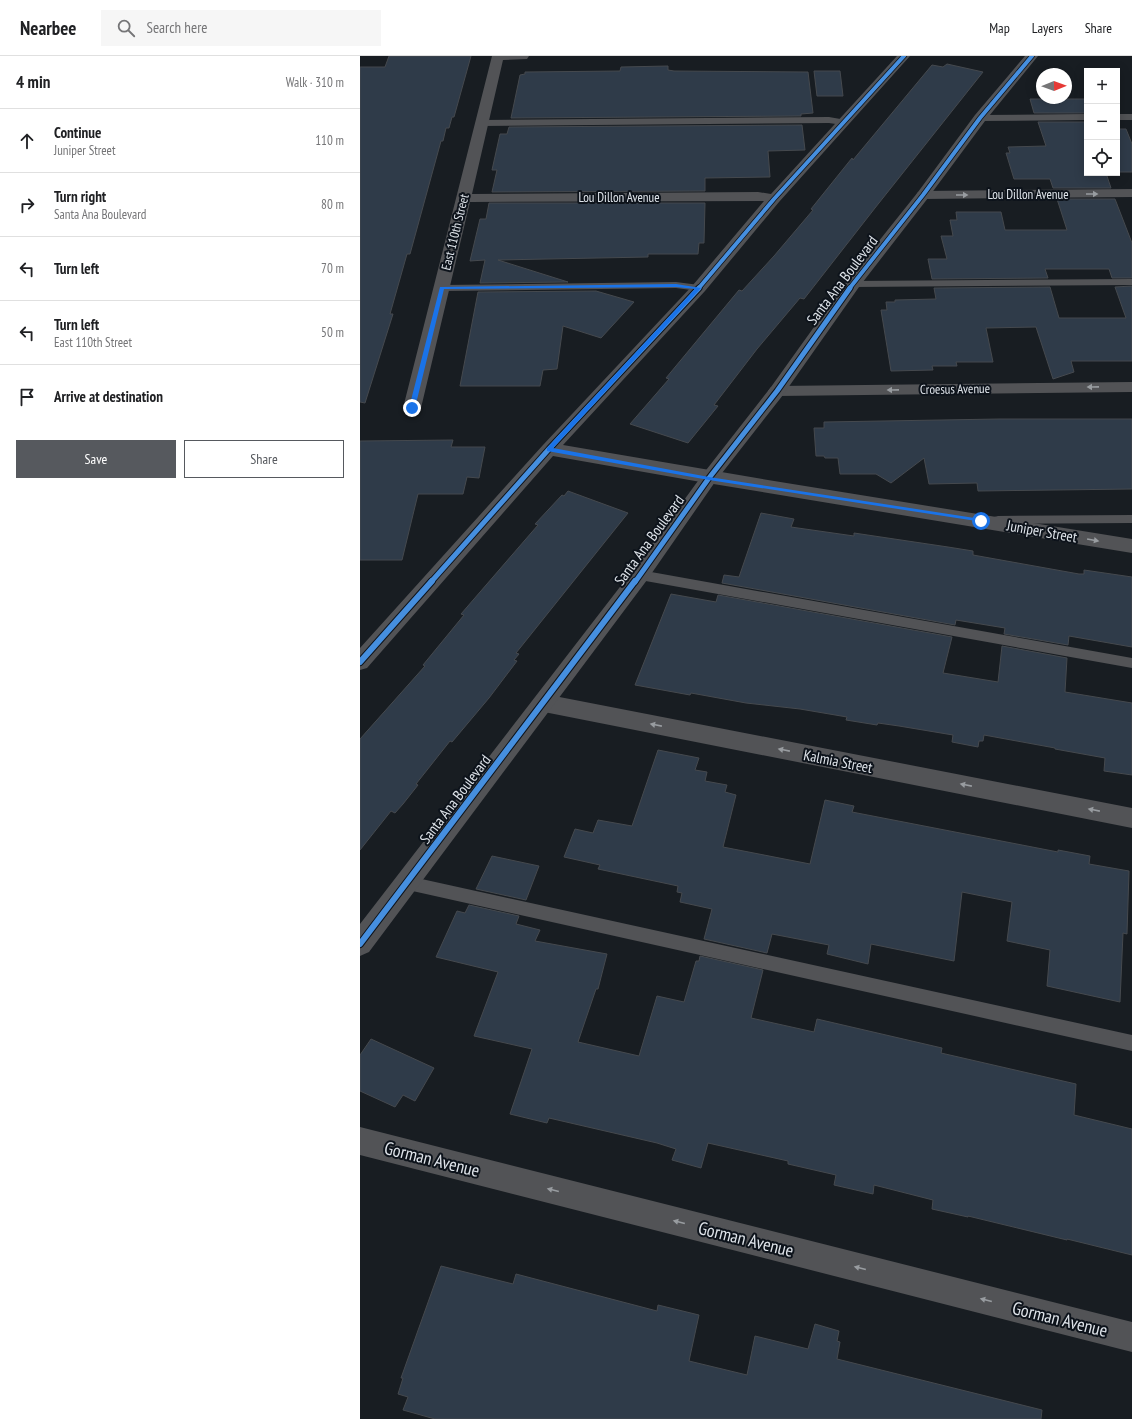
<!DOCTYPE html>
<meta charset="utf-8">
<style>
:root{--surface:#fff;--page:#f6f6f6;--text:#202124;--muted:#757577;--line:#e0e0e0;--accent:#56595e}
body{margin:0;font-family:"PT Sans Narrow",sans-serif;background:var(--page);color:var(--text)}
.controls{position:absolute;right:12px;top:12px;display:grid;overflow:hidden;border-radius:0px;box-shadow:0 2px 10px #0003}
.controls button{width:36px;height:36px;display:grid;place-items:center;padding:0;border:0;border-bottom:1px solid var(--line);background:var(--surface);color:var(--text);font:20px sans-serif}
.compass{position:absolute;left:676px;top:12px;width:36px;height:36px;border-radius:50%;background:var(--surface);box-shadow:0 2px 10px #0003;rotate:89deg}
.stop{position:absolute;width:12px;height:12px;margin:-9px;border:3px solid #1a73e8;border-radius:50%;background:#fff}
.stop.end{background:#1a73e8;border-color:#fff;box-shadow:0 1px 4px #0008}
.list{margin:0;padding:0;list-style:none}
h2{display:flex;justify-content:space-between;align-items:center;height:52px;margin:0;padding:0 16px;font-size:17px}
h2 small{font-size:13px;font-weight:400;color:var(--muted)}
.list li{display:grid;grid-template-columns:26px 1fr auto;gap:12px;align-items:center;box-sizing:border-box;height:64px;padding:0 16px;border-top:1px solid var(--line)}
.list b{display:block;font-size:15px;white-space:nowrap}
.list p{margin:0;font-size:13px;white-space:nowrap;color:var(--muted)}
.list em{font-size:13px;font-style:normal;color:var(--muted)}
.actions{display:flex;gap:8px;padding:12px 16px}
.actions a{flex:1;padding:9px 0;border:1px solid var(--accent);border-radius:0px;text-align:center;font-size:14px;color:var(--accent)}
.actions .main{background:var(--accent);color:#fff}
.icon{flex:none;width:22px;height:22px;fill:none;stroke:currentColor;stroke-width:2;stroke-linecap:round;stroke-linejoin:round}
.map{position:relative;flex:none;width:772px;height:1363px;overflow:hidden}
header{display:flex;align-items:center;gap:24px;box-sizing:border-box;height:56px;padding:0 20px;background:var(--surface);border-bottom:1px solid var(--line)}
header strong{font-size:19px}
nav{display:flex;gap:22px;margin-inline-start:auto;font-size:14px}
.search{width:280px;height:36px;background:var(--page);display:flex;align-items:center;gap:10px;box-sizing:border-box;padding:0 14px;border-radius:0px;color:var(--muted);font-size:15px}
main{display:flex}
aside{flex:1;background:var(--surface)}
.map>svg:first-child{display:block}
</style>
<header>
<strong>Nearbee</strong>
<div class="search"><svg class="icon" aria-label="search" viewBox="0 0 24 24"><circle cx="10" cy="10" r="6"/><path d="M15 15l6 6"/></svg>Search here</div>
<nav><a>Map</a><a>Layers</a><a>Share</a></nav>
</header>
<main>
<aside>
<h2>4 min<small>Walk · 310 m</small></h2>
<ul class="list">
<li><svg class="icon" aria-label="ahead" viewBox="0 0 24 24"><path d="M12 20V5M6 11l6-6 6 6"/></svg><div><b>Continue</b><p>Juniper Street</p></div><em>110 m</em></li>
<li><svg class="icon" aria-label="right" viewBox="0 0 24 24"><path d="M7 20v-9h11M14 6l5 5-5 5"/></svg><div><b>Turn right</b><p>Santa Ana Boulevard</p></div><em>80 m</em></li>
<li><svg class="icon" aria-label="left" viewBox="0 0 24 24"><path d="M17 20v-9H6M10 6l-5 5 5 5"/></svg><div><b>Turn left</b></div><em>70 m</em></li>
<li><svg class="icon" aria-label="left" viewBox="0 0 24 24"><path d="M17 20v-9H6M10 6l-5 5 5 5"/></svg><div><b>Turn left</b><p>East 110th Street</p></div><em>50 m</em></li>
<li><svg class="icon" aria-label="arrive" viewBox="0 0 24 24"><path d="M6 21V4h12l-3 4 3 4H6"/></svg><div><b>Arrive at destination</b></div></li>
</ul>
<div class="actions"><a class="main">Save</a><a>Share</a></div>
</aside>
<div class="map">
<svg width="772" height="1363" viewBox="0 0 772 1363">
<rect width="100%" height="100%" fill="#181d22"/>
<g fill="#2f3b49" stroke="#45494e">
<path d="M 29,0 L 111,0 L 94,61 L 92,61 L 89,72 L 86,72 L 83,85 L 81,85 L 50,198 L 47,198 L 30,258 L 33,258 L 5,347 L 0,346 L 0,11 L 25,11 Z"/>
<path d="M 587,8 L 623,16 L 515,152 L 444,243 L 440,242 L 397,293 L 354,349 L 358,350 L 328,387 L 270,368 L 309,323 L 306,322 L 379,234 L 382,235 L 414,200 L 453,154 L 451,153 L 492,102 L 493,104 L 572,9 L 583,11 Z"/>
<path d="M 308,10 L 308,14 L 314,15 L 448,16 L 453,57 L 441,58 L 441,60 L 151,62 L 160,19 L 165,18 L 165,16 L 260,15 L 261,11 Z"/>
<path d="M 454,15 L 480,15 L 483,40 L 457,40 Z"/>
<path d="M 670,43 L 726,43 L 727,57 L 674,57 Z"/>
<path d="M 678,66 L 727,66 L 727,117 L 746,117 L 751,132 L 693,132 L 690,123 L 654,123 L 646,97 L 650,97 L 648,91 L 686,90 Z"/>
<path d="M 442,69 L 445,94 L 408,95 L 410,121 L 345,122 L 345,135 L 132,136 L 137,114 L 132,114 L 140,78 L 147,78 L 149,71 Z"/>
<path d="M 757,73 L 766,73 L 772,88 L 772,116 L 757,116 Z"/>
<path d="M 697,143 L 755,143 L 772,187 L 772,222 L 752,222 L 749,213 L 685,213 L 688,222 L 572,223 L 568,203 L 587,203 L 581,180 L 593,180 L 590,164 L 597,164 L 596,156 L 641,156 L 645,174 L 707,174 Z"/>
<path d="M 129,147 L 345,147 L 344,187 L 339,187 L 338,198 L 288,198 L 288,201 L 138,204 L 208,226 L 120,227 L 125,204 L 110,205 L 120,163 L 126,163 Z"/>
<path d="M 772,230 L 772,305 L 711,305 L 714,316 L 693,323 L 676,271 L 626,272 L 633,306 L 596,306 L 597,310 L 572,310 L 573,314 L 531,315 L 521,254 L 527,254 L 526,246 L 535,246 L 535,244 L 576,243 L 574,232 L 690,231 L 699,262 L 766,262 L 755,231 Z"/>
<path d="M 236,235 L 274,246 L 241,282 L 203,270 L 197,313 L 183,314 L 180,330 L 100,330 L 118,236 Z"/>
<path d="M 639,363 L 772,363 L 772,433 L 618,435 L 617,427 L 569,428 L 564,402 L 531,427 L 516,418 L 480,418 L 478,402 L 465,402 L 464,400 L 456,400 L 454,372 L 464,372 L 464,366 Z"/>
<path d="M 93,384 L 91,391 L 125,391 L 119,422 L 107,421 L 103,438 L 58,438 L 42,504 L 0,504 L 0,385 Z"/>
<path d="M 208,435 L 268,457 L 156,597 L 159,598 L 154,604 L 157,605 L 129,642 L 92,686 L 90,685 L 56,728 L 58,729 L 43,748 L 35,757 L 31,755 L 0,794 L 0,683 L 65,610 L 63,609 L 104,559 L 101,558 L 178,469 L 175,468 L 202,439 L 204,440 Z"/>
<path d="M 401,457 L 434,463 L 431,471 L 494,480 L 494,477 L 588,491 L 613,495 L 613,499 L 719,518 L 724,518 L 724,514 L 772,521 L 772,591 L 709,580 L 708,589 L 644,578 L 645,572 L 596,564 L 595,569 L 362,527 L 364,519 L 379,521 Z"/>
<path d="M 311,538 L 356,546 L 358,539 L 592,581 L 583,617 L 638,626 L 642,590 L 707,602 L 705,636 L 772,647 L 772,719 L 744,715 L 745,702 L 695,693 L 695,692 L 624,679 L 623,685 L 619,685 L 618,691 L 592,686 L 593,679 L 539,670 L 518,667 L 517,669 L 486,664 L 487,661 L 440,653 L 386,647 L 331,637 L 330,639 L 275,629 Z"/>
<path d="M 298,694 L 339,702 L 335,714 L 347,716 L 345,725 L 367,729 L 365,736 L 376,739 L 363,791 L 450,808 L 465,744 L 494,750 L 492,756 L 698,796 L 698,794 L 730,800 L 729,808 L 769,815 L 767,878 L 763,877 L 760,946 L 687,930 L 690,894 L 647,885 L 652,846 L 602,836 L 594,905 L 511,888 L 508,908 L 467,898 L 469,889 L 412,878 L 407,897 L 344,883 L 352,853 L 320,846 L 322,837 L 317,836 L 318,830 L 238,813 L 240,809 L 204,801 L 215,773 L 233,777 L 238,764 L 272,770 Z"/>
<path d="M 132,800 L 179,810 L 166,844 L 116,833 Z"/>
<path d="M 109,849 L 159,860 L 156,868 L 180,874 L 175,885 L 247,898 L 238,933 L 236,933 L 218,986 L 279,1000 L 297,940 L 324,946 L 336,905 L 339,905 L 340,900 L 403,914 L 391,962 L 454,976 L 457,963 L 582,992 L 581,997 L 716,1028 L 714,1059 L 772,1073 L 772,1199 L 707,1183 L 707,1184 L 608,1160 L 608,1161 L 572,1153 L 573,1144 L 514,1129 L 513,1138 L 474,1129 L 476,1119 L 428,1108 L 428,1105 L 348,1087 L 341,1112 L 312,1104 L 316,1093 L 297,1087 L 189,1062 L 187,1067 L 150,1058 L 172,993 L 114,980 L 138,916 L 76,901 L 97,855 L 105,857 Z"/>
<path d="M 11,983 L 74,1012 L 55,1045 L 43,1039 L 35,1051 L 0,1035 L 0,999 Z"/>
<path d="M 81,1210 L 153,1228 L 156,1218 L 297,1255 L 298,1249 L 339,1259 L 329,1305 L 387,1319 L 395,1280 L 448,1293 L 455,1268 L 479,1275 L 477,1285 L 480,1286 L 477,1303 L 682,1354 L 681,1363 L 75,1363 L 43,1354 L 48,1341 L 38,1338 L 43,1322 L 41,1322 Z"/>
</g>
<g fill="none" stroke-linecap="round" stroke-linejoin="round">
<g fill="#525356" fill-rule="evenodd">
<path d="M 727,58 L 727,64 L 620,65 L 616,62 L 620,59 Z"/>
<rect x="757" y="58" width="15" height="6"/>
<path d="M 469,61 L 486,64 L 487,66 L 483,69 L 469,67 L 122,70 L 118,67 L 122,64 Z"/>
<path d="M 772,223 L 772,229 L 493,231 L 488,228 L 493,225 Z"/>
<path d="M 316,226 L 339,229 L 344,232 L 339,235 L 316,232 L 82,235 L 77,232 L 82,229 Z"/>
<path d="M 772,459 L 772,467 L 638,468 L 634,467 L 632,464 L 634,461 L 638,460 Z"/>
<path d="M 280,514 L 772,602 L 772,612 L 280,524 L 276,522 L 274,519 L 276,516 Z"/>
<path d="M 48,820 L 772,979 L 772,995 L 48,834 L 43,832 L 40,827 L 43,822 Z"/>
</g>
<g fill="#525356" fill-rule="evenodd">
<path d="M 132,0 L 169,0 L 167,3 L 143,4 L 112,138 L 398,136 L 411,138 L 537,0 L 550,0 L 419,146 L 345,235 L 203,389 L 408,424 L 772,483 L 772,497 L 335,425 L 193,400 L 7,612 L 0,614 L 0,592 L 183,389 L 333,229 L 404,145 L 110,146 L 61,352 L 58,356 L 52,358 L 46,356 L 43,352 Z"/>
<path d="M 772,133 L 772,141 L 563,143 L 558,142 L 556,139 L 558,136 L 563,135 Z"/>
<path d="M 772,326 L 772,336 L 417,340 L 411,339 L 408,335 L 411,331 L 417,330 Z"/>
<path d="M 184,638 L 772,752 L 772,772 L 184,656 L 176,653 L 173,647 L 176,641 Z"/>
<path d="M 0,1071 L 772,1266 L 772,1296 L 0,1099 Z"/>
</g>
<path fill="#525356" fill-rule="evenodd" d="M 665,0 L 678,0 L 625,65 L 568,142 L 499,231 L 423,339 L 355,426 L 287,524 L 9,896 L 0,900 L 0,868 L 273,514 L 343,418 L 411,331 L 487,225 L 558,136 L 615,59 Z"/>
<defs>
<g id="cycleway-far2">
<path d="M 338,233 L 414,143 L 544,0"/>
<path d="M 489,233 L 563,139 L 620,62 L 672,0"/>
</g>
<g id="cycleway-far1">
<path d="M 71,526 L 189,393 L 339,232"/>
<path d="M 275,526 L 349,422 L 417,335 L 490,232"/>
</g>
<g id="cycleway">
<path d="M 0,606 L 72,525"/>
<path d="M 0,888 L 275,525"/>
</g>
</defs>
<use href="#cycleway-far2" stroke="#0d131b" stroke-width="5.5"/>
<use href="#cycleway-far1" stroke="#0d131b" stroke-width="7"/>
<use href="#cycleway" stroke="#0d131b" stroke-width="8"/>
<use href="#cycleway-far2" stroke="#468fdf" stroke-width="4"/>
<use href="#cycleway-far1" stroke="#468fdf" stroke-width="5"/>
<use href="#cycleway" stroke="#468fdf" stroke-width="6"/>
</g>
<defs><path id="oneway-solid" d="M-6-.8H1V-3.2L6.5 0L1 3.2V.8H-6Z"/></defs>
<g fill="#989ca0">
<use href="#oneway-solid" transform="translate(732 138)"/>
<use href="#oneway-solid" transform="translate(602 139)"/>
<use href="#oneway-solid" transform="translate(733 331) rotate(179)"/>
<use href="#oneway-solid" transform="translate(533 334) rotate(179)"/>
<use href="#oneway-solid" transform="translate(733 484) rotate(10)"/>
<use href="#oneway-solid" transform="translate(296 669) rotate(-169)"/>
<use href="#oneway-solid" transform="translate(424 694) rotate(-169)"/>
<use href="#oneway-solid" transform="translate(606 729) rotate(-169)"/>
<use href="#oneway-solid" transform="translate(734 754) rotate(-169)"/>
<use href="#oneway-solid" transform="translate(193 1134) rotate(-166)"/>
<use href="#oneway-solid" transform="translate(319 1166) rotate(-166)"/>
<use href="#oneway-solid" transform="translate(500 1212) rotate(-166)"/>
<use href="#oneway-solid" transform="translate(626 1244) rotate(-166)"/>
</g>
<path fill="#1a73e8" d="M 316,228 L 341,232 L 193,392 L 349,421 L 621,463 L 624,465 L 623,466 L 349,424 L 187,395 L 187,392 L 335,233 L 316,231 L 84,233 L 55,352 L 52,354 L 49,352 L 80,231 Z"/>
<g text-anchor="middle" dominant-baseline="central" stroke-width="4" stroke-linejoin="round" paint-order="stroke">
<g font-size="13" fill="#dfe4ea" stroke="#0d131b">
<text x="668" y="138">Lou Dillon Avenue</text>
<text x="259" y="141">Lou Dillon Avenue</text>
<text transform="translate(95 176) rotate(-76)">East 110th Street</text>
<text transform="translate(595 333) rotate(-1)">Croesus Avenue</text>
</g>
<g font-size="15" fill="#dfe4ea" stroke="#0d131b">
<text transform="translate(482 224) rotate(-53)">Santa Ana Boulevard</text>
<text transform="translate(682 475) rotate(10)">Juniper Street</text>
<text transform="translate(289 484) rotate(-54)">Santa Ana Boulevard</text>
<text transform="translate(478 705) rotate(11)">Kalmia Street</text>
<text transform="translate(95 743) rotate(-53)">Santa Ana Boulevard</text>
</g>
<g font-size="18" fill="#dfe4ea" stroke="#0d131b">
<text transform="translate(72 1103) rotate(14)">Gorman Avenue</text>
<text transform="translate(386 1183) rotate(14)">Gorman Avenue</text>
<text transform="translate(700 1263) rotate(14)">Gorman Avenue</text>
</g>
</g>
</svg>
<div class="controls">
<button>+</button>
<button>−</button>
<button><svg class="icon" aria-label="locate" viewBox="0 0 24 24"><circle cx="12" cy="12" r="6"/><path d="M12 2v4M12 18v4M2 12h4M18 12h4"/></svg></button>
</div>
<svg class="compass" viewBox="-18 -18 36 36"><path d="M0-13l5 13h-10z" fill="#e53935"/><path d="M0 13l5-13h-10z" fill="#757577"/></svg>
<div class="stop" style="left:621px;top:465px"></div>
<div class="stop end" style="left:52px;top:352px"></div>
</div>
</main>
